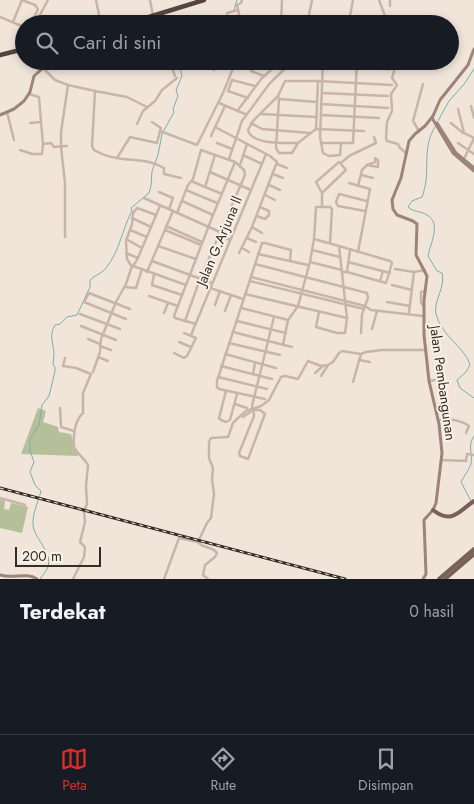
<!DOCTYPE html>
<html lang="id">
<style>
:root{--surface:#171b24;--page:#20242c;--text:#f1f3f6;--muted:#9ea1a6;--line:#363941;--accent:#d93025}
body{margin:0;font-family:Jost,sans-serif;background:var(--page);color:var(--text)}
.scale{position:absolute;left:15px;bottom:12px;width:86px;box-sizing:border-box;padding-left:5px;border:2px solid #352b27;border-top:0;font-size:14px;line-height:18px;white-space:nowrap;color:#352b27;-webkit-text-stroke:4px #f9f0e6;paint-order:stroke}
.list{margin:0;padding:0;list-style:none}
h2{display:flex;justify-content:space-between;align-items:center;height:65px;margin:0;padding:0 20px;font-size:21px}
h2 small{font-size:16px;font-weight:400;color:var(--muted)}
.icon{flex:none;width:28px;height:28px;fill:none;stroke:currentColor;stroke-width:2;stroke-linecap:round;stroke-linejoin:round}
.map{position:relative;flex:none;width:474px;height:579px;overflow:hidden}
.search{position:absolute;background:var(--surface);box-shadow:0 2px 8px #0003;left:15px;right:15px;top:15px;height:55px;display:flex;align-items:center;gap:12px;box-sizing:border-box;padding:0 18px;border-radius:28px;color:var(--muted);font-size:19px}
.sheet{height:155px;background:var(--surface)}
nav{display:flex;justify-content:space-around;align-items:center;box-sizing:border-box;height:70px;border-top:1px solid var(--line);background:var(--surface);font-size:14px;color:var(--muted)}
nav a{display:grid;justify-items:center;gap:2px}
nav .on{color:var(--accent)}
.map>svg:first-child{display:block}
</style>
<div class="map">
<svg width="474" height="579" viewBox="0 0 474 579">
<rect width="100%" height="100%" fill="#f1e5da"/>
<g fill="#b5c09b">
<path d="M 38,408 L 46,411 L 43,422 L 58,427 L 59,432 L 71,434 L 78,456 L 21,454 Z"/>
<path d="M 0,499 L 5,501 L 4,509 L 9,510 L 11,503 L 28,507 L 22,533 L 0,528 Z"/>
</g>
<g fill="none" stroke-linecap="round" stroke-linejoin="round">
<g stroke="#7aadad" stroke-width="1">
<path d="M 234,10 L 237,0"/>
<path d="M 226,17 L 228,13"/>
<path d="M 215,21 L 223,18"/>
<path d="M 184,24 L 196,21 L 206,21"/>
<path d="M 438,121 L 449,101 L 465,83 L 474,69"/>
<path d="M 435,127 C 424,144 428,162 426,181 C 425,187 424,192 422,197 L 412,201 L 408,207 C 413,212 421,211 427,215 C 442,223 430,244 428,256 L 437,271 L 442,273 C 446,287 433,301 436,314 C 441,336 466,348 470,365 L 466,372 L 457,380 L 460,388 L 474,398"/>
<path d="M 471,501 L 461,482 C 464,476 469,470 471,464 C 473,454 467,445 474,436"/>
<path d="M 40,579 C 42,576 45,573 47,569 C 54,556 38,541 34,530 C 30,518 38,503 41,491 L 35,485 L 30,472 L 34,462 L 30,451 L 30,439 L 39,425 L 42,405 L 49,396 L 55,371 L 55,367 L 53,365 C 53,361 54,357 54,353 C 53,342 49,335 55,325 L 60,324 L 67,317 L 77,315 L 90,287 L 90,280 C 95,275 101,274 106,268 C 120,251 122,229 132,211 L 131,208 L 149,193 L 151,186 L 152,171 L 158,155 L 162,134 L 174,112 L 173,109 L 178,96 L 176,90 L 182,76 L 180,68 L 184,61"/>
</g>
<g stroke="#c9b5a7" stroke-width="2.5">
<path d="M 22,0 L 35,5 L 38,9 L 31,24"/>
<path d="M 96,0 L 101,24"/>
<path d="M 150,0 L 153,15"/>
<path d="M 379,0 L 385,16 L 390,21 L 390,24"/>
<path d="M 390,0 L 390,6"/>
<path d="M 227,13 L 238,10"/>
<path d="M 160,14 L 162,24"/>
<path d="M 350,16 L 353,0"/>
<path d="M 0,17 L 24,27"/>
<path d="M 13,22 L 22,0"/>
<path d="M 35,24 L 48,0"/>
<path d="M 178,24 L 193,19 L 213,20 L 224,16 L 224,20 L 219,24"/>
<path d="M 237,24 L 239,14 L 237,5 L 241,3 L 242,0"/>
<path d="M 281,24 L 282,0"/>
<path d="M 307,24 L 312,0"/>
<path d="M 168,61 L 171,65 L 175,76"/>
<path d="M 228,61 L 235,63"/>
<path d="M 260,61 L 274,67"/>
<path d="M 323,61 L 320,137 L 323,153 L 329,156 L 340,155 L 341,144"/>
<path d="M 397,61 L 392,78 L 397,85 L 391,94 L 392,111 L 387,122 L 386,138 L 387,141 L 398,144 L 400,148 L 406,153"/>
<path d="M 323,67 L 390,69"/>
<path d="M 43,68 L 55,80 L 68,85 L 95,91 L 92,146 L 94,150 C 101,154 109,157 117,158 C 133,161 150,159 164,168 L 164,174 L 181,178"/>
<path d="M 214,70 L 218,61"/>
<path d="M 251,71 L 264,76"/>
<path d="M 95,91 L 127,97 L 147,107"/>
<path d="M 322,93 L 388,96"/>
<path d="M 29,94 L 39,97 L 41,122 L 30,123"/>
<path d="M 278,96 L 279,99 L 276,148 L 279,153 L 292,153 L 298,143 L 316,129 L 364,131"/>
<path d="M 248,98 L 228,91 L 232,80 L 255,86"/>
<path d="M 279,99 L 317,102"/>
<path d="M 219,103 L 245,114"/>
<path d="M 321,104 L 388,108"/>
<path d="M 471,106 L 474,118"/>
<path d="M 458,109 L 464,133 L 474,138"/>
<path d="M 238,110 L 262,78 L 281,61"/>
<path d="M 7,112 L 14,140"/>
<path d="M 261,114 L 317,117"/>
<path d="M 321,115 L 379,118"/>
<path d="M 41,122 L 43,144 L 51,143 L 54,147 L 67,146"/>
<path d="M 152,122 L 161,128 L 160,131 L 197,145 L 223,93 L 236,61"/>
<path d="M 251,123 L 262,129 L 310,133"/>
<path d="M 451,123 L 463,133"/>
<path d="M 137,124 L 143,111 L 155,101 L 162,90 L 177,78"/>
<path d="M 215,127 L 270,156 L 277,162 L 252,227 L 239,253"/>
<path d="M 316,129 L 318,81 L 392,85"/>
<path d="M 419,131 L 413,121 L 423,84"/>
<path d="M 211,136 L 225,106"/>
<path d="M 217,143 L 232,149"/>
<path d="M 298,143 C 286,143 251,145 248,130 L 253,121 L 278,96 L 285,81 L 318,81"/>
<path d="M 321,143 L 353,143 L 357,61"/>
<path d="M 458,143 L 474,154"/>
<path d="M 20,150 L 32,154 L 42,154 L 43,144"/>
<path d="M 243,155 L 262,164"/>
<path d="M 117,158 L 130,137 L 157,143 L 160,131"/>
<path d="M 375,158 L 378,160 L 378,167 L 367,165 L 375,162 Z"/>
<path d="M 229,159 L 242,121 L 270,83 L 293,61"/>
<path d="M 463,161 L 474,138"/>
<path d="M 341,163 L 349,156 L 376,143 L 374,137"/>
<path d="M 277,164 L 287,168"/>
<path d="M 240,165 L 247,144"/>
<path d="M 210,172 L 251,190"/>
<path d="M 273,174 L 283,178"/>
<path d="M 361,175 L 373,178"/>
<path d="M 191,181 L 222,194"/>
<path d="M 349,183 L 370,189 L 358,252"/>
<path d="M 269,185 L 280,190"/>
<path d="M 358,186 L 362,170 L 367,165"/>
<path d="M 205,187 L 215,155"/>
<path d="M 186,190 L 217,203"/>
<path d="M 159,192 L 173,198 L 169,209"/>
<path d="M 265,195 L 275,200"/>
<path d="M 144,198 L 220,232"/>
<path d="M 182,201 L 213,215"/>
<path d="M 322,207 L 322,193 L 316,182 L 339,162 L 346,170 L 322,193"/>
<path d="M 365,211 L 338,206 L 336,202 L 339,194 L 367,201"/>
<path d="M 177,213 L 188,185 L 193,179 L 201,150 L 235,162 L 244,170 L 245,175 L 200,279 L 185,321"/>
<path d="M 257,216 L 265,219 L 269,215 L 269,211 L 260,207"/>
<path d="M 132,218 L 151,227"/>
<path d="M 166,226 L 202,242"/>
<path d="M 223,227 L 234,231"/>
<path d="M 252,227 L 262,233"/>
<path d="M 130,230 L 147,237"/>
<path d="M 165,230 L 201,245"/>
<path d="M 219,235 L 230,240"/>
<path d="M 65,237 L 65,183 L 61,147 L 61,132 L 68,85"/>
<path d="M 247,238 L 256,242"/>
<path d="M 126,239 L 142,248"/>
<path d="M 314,239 L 339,246 L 347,318 L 345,333 L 337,333 L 316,327 L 319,312"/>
<path d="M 158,246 L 196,259"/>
<path d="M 339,246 L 390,261 L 392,263 L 386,283 L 347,272 L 342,272"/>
<path d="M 242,248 L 249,252"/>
<path d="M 312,250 L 340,257"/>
<path d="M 126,253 L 138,258"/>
<path d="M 258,254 L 308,265"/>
<path d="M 152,261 L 212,283"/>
<path d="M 310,262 L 342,270"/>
<path d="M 348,262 L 390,273"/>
<path d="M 255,264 L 367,293 L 368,298 L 362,314 L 361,333"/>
<path d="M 133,266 L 186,285"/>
<path d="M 132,267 L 127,259 L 126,241 L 132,224 L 133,213 L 137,208 L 156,215"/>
<path d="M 395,269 L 414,272"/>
<path d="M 147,272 L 173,211"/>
<path d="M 347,272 L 350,250"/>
<path d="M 154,274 L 152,285 L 182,295"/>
<path d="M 251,277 L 365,306 L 371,310 L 423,316"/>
<path d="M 250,281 L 364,309"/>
<path d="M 380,281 L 383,271"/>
<path d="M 392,285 L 412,290"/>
<path d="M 125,287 L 136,288 L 142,269"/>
<path d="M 210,288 L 243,299"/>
<path d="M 245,294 L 347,318"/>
<path d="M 149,296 L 178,306"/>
<path d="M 387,302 L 410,306"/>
<path d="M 215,305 L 220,291"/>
<path d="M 424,306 L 421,303 L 421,292 L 425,291"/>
<path d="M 241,308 L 288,320"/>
<path d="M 225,311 L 231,295"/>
<path d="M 409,312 L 414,272 L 425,270"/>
<path d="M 164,313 L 168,303"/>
<path d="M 80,314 L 120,329"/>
<path d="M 126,319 L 84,302 L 89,293 L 130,309"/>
<path d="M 237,321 L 286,333"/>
<path d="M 196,324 L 175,318 L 174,316 L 213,215 L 235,162"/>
<path d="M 81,326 L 116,340"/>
<path d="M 372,329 L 377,311"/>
<path d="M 233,332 L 292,347"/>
<path d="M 191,335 L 266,154"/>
<path d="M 88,339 L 100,344"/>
<path d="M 179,342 L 191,347"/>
<path d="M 229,343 L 280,355"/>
<path d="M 283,345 L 288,320 L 298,306 L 310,262 L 314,239 L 316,207 L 330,207 L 332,209 L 330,243"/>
<path d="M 100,346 L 111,350"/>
<path d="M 174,353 L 184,358 L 187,356 L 196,338 L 184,333"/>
<path d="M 225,354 L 276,368"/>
<path d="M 98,357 L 108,361"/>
<path d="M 359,360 L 370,362"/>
<path d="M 63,366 L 76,368 L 91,374 L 83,393 L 83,413 C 75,420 73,435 74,446 C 75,452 85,459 88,465 L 86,486 L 87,504 L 84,511 L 85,522 L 80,542 L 85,547 L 84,557 L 73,579"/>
<path d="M 63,366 L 65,358"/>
<path d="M 221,366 L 272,379"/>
<path d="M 93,372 L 100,352 L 101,339 L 116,302 L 126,284 L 131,269 L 137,260 L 160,206"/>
<path d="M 315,373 L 323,366"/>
<path d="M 253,374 L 255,363"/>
<path d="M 321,376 L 328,365"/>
<path d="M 218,377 L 267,389"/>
<path d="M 429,381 L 441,379"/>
<path d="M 353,382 L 361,354"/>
<path d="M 226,391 L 219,418 L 221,420 L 226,422 L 230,420 L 237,394"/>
<path d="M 265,399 L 219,389 L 217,387 L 217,381 L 262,243 L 265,243 L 291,250 L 290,261"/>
<path d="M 235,404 L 247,408"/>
<path d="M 60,408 L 61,427 L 74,431"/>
<path d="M 243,417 L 253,410 L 260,410 L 265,414 L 248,459 L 240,456 L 239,453 L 254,416 C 254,412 253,410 252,406 L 274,317"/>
<path d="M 438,420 C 447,418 461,420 469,426 L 466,433"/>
<path d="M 441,460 L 466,461 L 467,454 L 474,455"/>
<path d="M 0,498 L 25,505"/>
<path d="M 164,579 L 179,538 L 198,542"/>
<path d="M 208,579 L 203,575 L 205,565 L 215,557 L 217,553 C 213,546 203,549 198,542 L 207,523 L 211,518 L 214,494 L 212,479 L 213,468 L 209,458 L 209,442 L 211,438 L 228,437 L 233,423 L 237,419 L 246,411 L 261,406 L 269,400 L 281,377 L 285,376 L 298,379 L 308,361 L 321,366 L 328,365 L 333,362 L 339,353 L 342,351 L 361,354 L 366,352 L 382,350 L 426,350"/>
</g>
<g stroke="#9c8478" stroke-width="3">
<path d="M 0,115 L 14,109 L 24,101 L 30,92 L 34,76 L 51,61"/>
<path d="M 432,118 L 453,153 L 474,171"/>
<path d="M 437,123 L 456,153 L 474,168"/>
<path d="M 0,575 C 13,579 26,572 37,579"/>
<path d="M 423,579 L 426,574 L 424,520 L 433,510 L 436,503 L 442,453 L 439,424 L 429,381 L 424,335 L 424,300 L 427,276 L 416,255 L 417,224 L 413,221 L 397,215 L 393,209 L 392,200 L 401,178 L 409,141 L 415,134 L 425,126 L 433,116 L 440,100 L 468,65 L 474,49"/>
</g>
<g stroke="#776158" stroke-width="4">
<path d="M 433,510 C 452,525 459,511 474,501"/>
<path d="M 439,579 L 474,549"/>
<path d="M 445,579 L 474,554"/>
</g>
<g stroke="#56453e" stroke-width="4.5">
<path d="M 126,24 L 204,0"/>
<path d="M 0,55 L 24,49"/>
</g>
<defs>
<path id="rail" d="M 0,488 L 345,579"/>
</defs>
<use href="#rail" stroke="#352b27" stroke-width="3"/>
<use href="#rail" stroke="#f9f0e6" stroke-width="1" stroke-dasharray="4" stroke-linecap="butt"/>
</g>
<g text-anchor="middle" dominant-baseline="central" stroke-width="4" stroke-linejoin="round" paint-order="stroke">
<g font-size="14" fill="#352b27" stroke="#f9f0e6">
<text transform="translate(219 241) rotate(-67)">Jalan G.Arjuna ll</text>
<text transform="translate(443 383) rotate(82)">Jalan Pembangunan</text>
</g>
</g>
</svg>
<div class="scale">200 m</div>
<div class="search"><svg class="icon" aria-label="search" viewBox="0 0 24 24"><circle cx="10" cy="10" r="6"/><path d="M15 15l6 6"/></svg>Cari di sini</div>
</div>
<section class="sheet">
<h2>Terdekat<small>0 hasil</small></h2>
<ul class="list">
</ul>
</section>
<nav>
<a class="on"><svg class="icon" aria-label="map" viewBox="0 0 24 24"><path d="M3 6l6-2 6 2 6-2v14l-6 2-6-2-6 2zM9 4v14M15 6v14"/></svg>Peta</a>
<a><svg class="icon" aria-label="directions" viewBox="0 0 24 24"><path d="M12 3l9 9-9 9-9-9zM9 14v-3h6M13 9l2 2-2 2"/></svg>Rute</a>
<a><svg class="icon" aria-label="saved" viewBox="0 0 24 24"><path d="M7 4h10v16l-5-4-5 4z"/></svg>Disimpan</a>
</nav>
